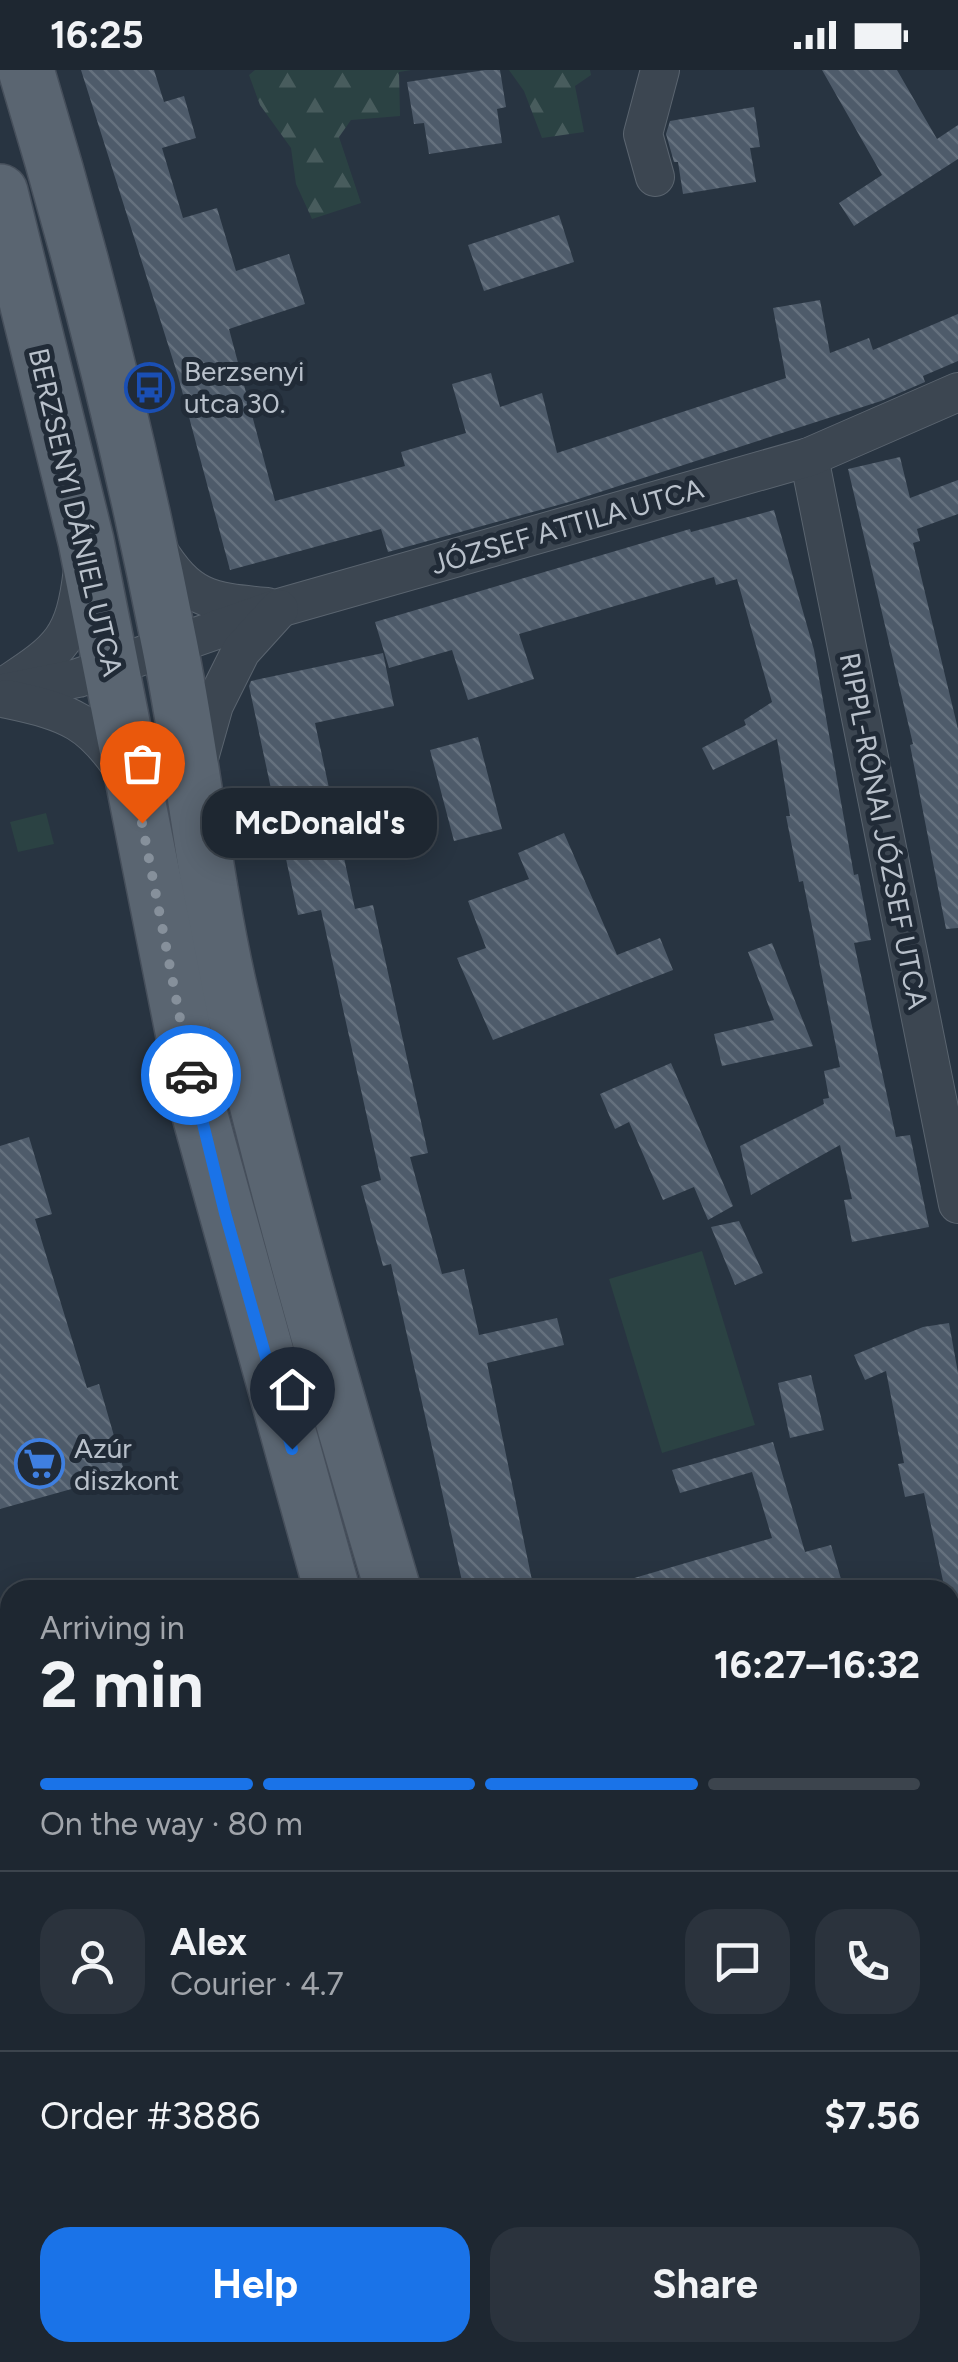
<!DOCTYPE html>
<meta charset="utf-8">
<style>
:root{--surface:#1e2731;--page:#2b333d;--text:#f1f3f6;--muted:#a1a5ab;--line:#3c444d;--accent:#1a73e8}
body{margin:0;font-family:Figtree,sans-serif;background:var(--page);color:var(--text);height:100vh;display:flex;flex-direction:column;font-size:38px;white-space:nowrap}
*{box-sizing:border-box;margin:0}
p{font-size:32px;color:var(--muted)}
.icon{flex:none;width:55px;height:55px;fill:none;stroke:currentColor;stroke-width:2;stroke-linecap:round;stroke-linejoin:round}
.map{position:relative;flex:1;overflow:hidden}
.side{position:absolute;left:0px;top:1510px;width:960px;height:782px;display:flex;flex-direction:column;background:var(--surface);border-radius:30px 30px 0 0;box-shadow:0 5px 25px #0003,0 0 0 2px var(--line)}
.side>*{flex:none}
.pin{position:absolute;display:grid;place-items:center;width:85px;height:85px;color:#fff;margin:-102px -42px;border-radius:50% 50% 50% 0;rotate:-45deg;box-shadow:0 0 10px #0007}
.pin .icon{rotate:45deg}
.courier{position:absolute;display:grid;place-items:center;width:100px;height:100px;margin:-50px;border:8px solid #1a73e8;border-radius:50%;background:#fff;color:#222;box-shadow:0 2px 12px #0007}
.bubble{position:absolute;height:70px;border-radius:30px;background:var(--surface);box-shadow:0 5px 25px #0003,0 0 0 2px var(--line);font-size:32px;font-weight:700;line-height:70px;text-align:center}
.overview em{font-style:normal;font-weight:700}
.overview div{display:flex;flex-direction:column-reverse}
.overview{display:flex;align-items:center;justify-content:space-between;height:170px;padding:0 40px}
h1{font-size:65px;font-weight:700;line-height:75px}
.bar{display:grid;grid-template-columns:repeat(4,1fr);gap:15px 10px;align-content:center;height:120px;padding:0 40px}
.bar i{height:12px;border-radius:8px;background:var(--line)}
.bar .current{background:var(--accent)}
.bar p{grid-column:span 4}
.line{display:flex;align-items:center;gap:25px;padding:0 40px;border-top:2px solid var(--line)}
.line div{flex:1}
.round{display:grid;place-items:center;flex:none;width:105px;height:105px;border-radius:30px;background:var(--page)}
.cta{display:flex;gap:20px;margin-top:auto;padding:20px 40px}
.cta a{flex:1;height:115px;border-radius:30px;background:var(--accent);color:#fff;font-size:40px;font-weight:700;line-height:115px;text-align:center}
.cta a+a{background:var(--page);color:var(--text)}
.status{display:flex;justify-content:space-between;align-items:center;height:70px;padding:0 50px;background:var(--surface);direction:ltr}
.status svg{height:28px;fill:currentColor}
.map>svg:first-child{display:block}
.forest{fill:url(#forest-firs)}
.park{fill:#2b4243}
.building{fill:url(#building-back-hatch)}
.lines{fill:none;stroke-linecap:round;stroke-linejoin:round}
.street-casing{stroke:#5a646f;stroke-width:40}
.primary-casing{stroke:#464f5b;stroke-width:58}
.street{stroke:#3c4651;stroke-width:38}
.primary{stroke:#5a6571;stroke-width:55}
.done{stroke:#86909b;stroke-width:10;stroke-dasharray:0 18}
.route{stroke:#1a73e8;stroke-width:12}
.labels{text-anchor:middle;stroke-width:10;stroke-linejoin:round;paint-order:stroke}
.poi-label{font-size:28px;fill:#b9c1cb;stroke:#212b37;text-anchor:start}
.street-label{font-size:28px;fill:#b9c1cb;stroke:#212b37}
</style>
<div class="status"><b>16:25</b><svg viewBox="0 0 49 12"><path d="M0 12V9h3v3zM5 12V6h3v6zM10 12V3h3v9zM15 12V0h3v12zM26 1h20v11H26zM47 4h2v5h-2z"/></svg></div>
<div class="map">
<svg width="958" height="2292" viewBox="0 0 958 2292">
<defs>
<pattern id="forest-firs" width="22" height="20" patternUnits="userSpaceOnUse" patternTransform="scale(2.5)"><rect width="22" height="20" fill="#2b4243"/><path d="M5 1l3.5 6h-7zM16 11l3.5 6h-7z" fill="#485c5d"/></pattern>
<pattern id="building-back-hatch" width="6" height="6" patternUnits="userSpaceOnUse" patternTransform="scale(2.5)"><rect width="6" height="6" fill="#4e5b6a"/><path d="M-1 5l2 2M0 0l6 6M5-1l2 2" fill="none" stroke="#65717e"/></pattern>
</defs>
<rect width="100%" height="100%" fill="#283441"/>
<!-- forest -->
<g class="forest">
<path d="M 255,0 L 411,0 L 399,2 L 400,46 L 351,50 L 339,67 L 361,133 L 312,149 L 296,114 L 291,78 L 260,35 L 249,5 Z"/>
<path d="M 509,0 L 590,0 L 591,5 L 575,16 L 584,62 L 542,68 L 524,21 Z"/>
</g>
<!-- park -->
<g class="park">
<path d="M 46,743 L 54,774 L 18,782 L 10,752 Z"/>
<path d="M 702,1181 L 755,1355 L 662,1383 L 609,1209 Z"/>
<path d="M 10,1883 L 10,2052 L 0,2055 L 0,1885 Z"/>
</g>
<!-- building -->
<g class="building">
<path d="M 81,0 L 154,0 L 164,32 L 184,26 L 196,68 L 162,78 L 183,148 L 217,138 L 236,201 L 289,184 L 305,234 L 229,259 L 275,431 L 405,396 L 401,382 L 466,363 L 452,314 L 491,303 L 500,337 L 542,323 L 557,383 L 786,308 L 773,238 L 820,230 L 830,283 L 869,268 L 873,280 L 958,244 L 958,291 L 923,306 L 925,312 L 881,331 L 569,432 L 388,482 L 381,459 L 230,500 L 178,306 Z"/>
<path d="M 485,0 L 500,0 L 506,37 L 497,39 L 502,73 L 429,84 L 424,53 L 414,54 L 407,12 Z"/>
<path d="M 822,0 L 897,0 L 937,69 L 958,55 L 958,89 L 854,156 L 839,133 L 882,105 Z"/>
<path d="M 754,37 L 760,77 L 750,78 L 756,112 L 683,124 L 678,92 L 674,92 L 666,64 L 670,51 Z"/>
<path d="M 559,145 L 574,192 L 484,221 L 468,175 Z"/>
<path d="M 900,387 L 910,428 L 958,410 L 958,444 L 917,459 L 920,471 L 913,473 L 958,659 L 958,858 L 946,859 L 910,675 L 913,674 L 848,399 Z"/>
<path d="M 774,440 L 814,580 L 854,805 L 858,804 L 871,870 L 854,873 L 896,1067 L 910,1065 L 929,1157 L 852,1172 L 844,1130 L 852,1129 L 840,1075 L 751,1125 L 740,1076 L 824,1034 L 823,1029 L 829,1028 L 824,1001 L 840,997 L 803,811 L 799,812 L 786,746 L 790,746 L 777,669 L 713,700 L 702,678 L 746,655 L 744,650 L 772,632 L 737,509 L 716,515 L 714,507 L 519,564 L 534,609 L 468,630 L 452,580 L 389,598 L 375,552 L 690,459 L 691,462 Z"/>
<path d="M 383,583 L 394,636 L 315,653 L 355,839 L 373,835 L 428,1083 L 410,1087 L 442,1204 L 464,1199 L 479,1265 L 557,1248 L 564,1275 L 487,1293 L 534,1520 L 464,1520 L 391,1194 L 383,1196 L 361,1116 L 381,1110 L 321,840 L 298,845 L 249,616 L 251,611 Z"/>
<path d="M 478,667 L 502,759 L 454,771 L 430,680 Z"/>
<path d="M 564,763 L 617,885 L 660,868 L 673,900 L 493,970 L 457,888 L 486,878 L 468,831 L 529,809 L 518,783 Z"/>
<path d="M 772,873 L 813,976 L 722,996 L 714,964 L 774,950 L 748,882 Z"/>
<path d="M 671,993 L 733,1136 L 708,1150 L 694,1117 L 663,1130 L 629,1052 L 615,1059 L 600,1024 Z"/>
<path d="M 29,1067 L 52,1144 L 35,1149 L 87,1318 L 99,1314 L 125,1404 L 0,1439 L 0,1076 Z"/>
<path d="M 739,1151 L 763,1203 L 735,1215 L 711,1157 Z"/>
<path d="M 949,1253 L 958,1303 L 958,1530 L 950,1531 L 950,1520 L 945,1520 L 924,1423 L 905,1427 L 898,1394 L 904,1393 L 886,1301 L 865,1310 L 854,1285 L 923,1257 Z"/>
<path d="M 811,1305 L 824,1360 L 790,1368 L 778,1313 Z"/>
<path d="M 773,1372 L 805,1482 L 831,1475 L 841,1509 L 802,1520 L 618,1520 L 617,1513 L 772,1468 L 752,1402 L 680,1423 L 672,1400 Z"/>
</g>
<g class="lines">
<defs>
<g id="street">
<path d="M 655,107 L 643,64 L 660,0"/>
<path d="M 809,387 L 958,1134"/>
<path d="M 156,477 C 188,529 208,532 267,537"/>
<path d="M 5,616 C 62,579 75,568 83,499"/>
<path d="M 0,624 L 78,608 L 279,538 L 809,387 L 958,322"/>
<path d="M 7,629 C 69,642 93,651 128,707"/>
<path d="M 197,695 L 214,635 L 241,581 L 279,539"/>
<path d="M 950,1664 L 958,1663"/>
<path d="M 0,1844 L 10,1842"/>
</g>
<g id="primary">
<path d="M 26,0 C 83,188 131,380 169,572 C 192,685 203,801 228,913 C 275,1118 333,1319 393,1520"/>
<path d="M 0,122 L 86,471 L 199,1042 L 332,1520"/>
<path d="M 593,2282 L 596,2292"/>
<path d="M 648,2282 L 651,2292"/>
</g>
</defs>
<!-- street casing -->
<use href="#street" class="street-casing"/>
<!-- primary casing -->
<use href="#primary" class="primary-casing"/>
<!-- street -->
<use href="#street" class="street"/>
<!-- primary -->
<use href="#primary" class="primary"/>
</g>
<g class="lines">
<!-- done -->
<path class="done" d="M 142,753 L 191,1005"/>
<!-- route -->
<path class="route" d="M 191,1005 L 225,1143 L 292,1379"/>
</g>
<!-- icons -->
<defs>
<symbol id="bus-ring" viewBox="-11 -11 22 22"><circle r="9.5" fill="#212b37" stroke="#1a4fb4" stroke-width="1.5"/><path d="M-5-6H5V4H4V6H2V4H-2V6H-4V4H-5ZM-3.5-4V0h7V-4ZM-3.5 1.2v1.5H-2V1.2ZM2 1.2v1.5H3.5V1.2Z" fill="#1a4fb4"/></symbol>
<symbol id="supermarket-ring" viewBox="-11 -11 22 22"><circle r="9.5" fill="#212b37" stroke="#3f7fe0" stroke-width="1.5"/><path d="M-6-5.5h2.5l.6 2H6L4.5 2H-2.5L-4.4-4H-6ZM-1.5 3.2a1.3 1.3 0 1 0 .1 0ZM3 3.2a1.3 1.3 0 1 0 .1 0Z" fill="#3f7fe0"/></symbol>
</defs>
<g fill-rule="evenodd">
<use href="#bus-ring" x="122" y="290" width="55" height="55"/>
<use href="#supermarket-ring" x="12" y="1366" width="55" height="55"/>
</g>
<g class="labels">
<!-- poi labels -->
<g class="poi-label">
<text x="184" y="311">Berzsenyi<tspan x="184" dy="32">utca 30.</tspan></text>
<text x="74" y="1388">Azúr<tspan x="74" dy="32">diszkont</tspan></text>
</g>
<!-- street labels -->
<g class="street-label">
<text transform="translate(76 442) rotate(77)" y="10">BERZSENYI DÁNIEL UTCA</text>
<text transform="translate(567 456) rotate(-16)" y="10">JÓZSEF ATTILA UTCA</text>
<text transform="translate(884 761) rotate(79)" y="10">RIPPL-RÓNAI JÓZSEF UTCA</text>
</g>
</g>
</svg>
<div class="pin" style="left:142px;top:753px;background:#ea580c"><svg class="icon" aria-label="bag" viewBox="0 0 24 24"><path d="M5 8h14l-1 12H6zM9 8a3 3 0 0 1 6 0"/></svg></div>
<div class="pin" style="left:292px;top:1379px;background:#1f2937"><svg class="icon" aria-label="home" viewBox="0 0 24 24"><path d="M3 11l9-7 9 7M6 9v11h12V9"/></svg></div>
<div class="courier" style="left:191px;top:1005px"><svg class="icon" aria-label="car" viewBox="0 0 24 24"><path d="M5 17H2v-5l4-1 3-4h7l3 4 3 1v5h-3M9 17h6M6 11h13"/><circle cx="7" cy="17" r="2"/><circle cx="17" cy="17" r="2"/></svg></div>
<div class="bubble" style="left:202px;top:718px;width:235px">McDonald's</div>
<section class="side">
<div class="overview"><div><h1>2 min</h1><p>Arriving in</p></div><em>16:27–16:32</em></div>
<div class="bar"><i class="current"></i><i class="current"></i><i class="current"></i><i></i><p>On the way · 80 m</p></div>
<div class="line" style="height:180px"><a class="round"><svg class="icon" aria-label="person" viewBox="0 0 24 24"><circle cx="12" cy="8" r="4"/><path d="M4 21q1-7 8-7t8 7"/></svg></a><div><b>Alex</b><p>Courier · 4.7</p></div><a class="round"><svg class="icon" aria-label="chat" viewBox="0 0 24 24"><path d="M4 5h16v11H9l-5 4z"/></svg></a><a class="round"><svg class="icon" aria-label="phone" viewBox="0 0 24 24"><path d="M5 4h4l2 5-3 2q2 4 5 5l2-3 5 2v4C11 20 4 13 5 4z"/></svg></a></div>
<div class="line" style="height:130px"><div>Order #3886</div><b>$7.56</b></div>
<div class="cta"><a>Help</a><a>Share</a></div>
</section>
</div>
